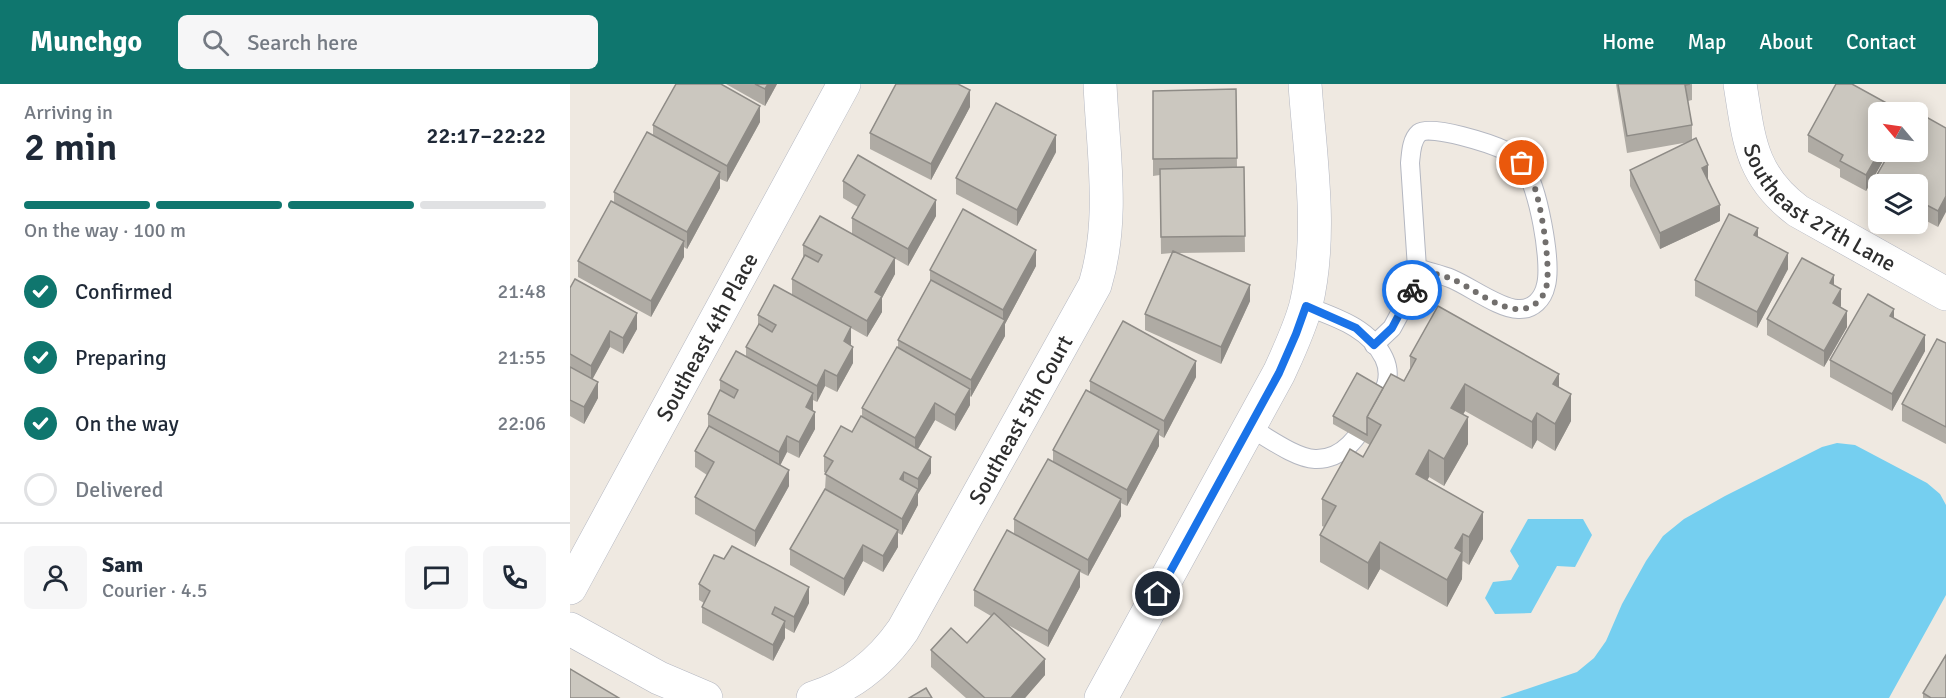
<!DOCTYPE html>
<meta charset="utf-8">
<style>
:root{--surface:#fff;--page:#f6f6f7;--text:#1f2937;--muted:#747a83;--line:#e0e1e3;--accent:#0f766e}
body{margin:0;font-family:Signika,sans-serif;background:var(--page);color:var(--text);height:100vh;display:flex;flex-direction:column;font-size:22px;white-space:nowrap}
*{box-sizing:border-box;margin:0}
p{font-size:20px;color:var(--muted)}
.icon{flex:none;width:33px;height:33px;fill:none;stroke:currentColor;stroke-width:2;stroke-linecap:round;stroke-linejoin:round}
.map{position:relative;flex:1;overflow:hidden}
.side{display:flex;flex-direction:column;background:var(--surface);width:570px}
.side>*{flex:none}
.needle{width:39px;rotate:299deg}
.buttons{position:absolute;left:1298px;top:18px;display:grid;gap:12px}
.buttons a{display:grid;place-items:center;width:60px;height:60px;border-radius:9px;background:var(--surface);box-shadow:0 3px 15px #0003;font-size:30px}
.pin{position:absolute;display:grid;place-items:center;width:51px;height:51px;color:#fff;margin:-26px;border:3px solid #fff;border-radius:50%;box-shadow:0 2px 6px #0007}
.courier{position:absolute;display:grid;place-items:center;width:60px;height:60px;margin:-30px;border:4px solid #1a73e8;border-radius:50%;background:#fff;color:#222;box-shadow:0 2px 8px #0007}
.headline em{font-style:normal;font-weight:600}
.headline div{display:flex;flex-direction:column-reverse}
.headline{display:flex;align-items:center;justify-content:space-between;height:102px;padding:0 24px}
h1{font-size:39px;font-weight:600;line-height:45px}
.bar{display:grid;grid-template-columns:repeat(4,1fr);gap:9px 6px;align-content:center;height:72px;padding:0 24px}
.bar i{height:8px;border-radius:4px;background:var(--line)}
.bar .on{background:var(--accent)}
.bar p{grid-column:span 4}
.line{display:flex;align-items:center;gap:15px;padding:0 24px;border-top:2px solid var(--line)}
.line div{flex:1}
.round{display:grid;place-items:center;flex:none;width:63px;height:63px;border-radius:9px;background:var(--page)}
ol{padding:0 24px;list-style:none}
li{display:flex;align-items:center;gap:18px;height:66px}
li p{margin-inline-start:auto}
li .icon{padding:6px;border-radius:50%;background:var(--accent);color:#fff;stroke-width:4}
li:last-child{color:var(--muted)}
li i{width:33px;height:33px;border:3px solid var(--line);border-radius:50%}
header{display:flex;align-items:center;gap:36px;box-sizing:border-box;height:84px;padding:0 30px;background:var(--accent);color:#fff}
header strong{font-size:28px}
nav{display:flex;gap:33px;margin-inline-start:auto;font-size:21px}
.search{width:420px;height:54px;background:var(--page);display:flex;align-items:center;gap:15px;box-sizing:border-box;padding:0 21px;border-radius:9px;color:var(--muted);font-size:22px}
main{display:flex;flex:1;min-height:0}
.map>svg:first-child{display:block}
.water{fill:#75cff0}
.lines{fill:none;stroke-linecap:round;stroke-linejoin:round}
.service-casing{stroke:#b4b7c1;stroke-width:20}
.minor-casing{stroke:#b4b7c1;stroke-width:34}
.service{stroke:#fff;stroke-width:18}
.minor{stroke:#fff;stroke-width:33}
.wall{fill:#afaba4}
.shaded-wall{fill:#8e8b86}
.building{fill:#cbc7bf;stroke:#8e8b86;stroke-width:1.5}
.done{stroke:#726f6d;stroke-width:6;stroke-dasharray:0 10.8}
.route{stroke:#1a73e8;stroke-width:8}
.labels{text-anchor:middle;stroke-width:5;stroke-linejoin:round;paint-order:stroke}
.street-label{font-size:22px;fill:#2e2e2e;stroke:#fff}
</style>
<header>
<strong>Munchgo</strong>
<div class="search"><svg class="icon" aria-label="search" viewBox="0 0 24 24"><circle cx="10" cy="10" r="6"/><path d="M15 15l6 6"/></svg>Search here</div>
<nav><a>Home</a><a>Map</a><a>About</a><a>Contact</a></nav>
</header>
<main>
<section class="side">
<div class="headline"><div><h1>2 min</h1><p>Arriving in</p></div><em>22:17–22:22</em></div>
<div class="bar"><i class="on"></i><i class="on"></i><i class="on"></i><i></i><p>On the way · 100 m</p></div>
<ol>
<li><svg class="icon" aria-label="check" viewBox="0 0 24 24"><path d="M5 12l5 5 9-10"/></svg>Confirmed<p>21:48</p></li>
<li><svg class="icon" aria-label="check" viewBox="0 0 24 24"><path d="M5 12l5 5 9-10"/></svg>Preparing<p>21:55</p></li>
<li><svg class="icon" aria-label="check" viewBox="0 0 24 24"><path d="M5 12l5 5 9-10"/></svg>On the way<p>22:06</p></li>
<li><i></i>Delivered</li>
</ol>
<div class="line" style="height:108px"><a class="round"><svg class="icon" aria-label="person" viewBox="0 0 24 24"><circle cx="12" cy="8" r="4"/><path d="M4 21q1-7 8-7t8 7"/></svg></a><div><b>Sam</b><p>Courier · 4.5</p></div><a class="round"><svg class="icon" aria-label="chat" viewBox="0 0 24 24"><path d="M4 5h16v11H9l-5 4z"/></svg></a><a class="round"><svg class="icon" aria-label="phone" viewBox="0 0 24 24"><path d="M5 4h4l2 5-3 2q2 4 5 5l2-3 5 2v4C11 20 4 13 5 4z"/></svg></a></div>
</section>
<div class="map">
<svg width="1376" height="614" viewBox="0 0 1376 614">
<rect width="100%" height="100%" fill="#efe9e1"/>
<!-- water -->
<g class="water">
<path d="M 1267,359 L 1285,361 L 1357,399 L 1370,410 L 1376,421 L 1376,511 L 1319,614 L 930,614 L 1007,588 L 1024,574 L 1036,557 L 1052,520 L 1076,477 L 1093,452 L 1114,435 L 1155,412 L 1252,363 Z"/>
<path d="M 958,435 L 1013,435 L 1022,451 L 1005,483 L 987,482 L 961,529 L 925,530 L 915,514 L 923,498 L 941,496 L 949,482 L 940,467 Z"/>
</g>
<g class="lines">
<defs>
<g id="service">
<path d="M 804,261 L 822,244 L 841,209 L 847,184 L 840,79 C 841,70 841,56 849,49 C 861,40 922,60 936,67 C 943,71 949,76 953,82 C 968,101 982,178 976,201 C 973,215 963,226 948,225 C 930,225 899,202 882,195 C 870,190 858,188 847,184"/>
<path d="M 679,343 C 697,353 725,374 745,375 C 774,376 789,351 802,329 C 812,311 824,295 814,274 C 799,243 764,233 736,222"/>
</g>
<g id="minor">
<path id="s1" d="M 1170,0 C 1179,55 1180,91 1228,127 L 1376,210"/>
<path id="s2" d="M 0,504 L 274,0"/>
<path d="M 0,545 L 89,594 L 136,614"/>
<path id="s3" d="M 243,614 C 282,602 310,579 333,546 L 525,201 C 545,135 533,68 530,0"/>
<path d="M 531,614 L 709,289 C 719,267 730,244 736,221 C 753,149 740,73 735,0"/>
</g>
</defs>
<!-- service casing -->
<use href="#service" class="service-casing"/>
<!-- minor casing -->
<use href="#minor" class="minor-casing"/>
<!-- service -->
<use href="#service" class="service"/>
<!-- minor -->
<use href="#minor" class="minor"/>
</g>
<!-- wall -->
<g class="wall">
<path d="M 156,0 L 207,0 L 195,22 Z"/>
<path d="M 1046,0 L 1122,0 L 1122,16 L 1118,17 L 1122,41 L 1122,56 L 1138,97 L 1150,137 L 1090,165 L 1060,102 L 1060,86 L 1119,58 L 1057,69 Z"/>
<path d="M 666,5 L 667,83 L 674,83 L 675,168 L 609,169 L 680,217 L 651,280 L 575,246 L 575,230 L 602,169 L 591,170 L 590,91 L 583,92 L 583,7 Z"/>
<path d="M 400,23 L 361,96 L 300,65 L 300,49 Z"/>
<path d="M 1331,28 L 1308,68 L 1318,68 L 1296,107 L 1270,93 L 1270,85 L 1238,68 L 1238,51 Z"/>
<path d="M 190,38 L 157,98 L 150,95 L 150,104 L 117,165 L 114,163 L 114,173 L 81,233 L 8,193 L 8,177 L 44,118 L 44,108 L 83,51 L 83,41 Z"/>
<path d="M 1376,44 L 1368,143 L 1347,132 L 1347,100 L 1308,100 L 1308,115 L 1304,113 L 1304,96 Z"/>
<path d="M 486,68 L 447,142 L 386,110 L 386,94 Z"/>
<path d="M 273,97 L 366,132 L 338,182 L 282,150 L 282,134 L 288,123 L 273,114 Z"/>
<path d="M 1188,153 L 1218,185 L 1187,244 L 1125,212 L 1125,196 Z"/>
<path d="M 233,161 L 325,190 L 312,214 L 312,228 L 297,253 L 281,244 L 281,261 L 283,279 L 267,308 L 255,302 L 247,318 L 243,316 L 242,327 L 245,345 L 229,374 L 217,368 L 210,381 L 219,402 L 185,463 L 125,430 L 125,413 L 137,391 L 125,383 L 125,367 L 138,343 L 138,330 L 150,308 L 150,296 L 176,273 L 176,263 L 188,242 L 188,231 L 222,211 L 222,195 L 233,173 Z"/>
<path d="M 466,182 L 435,240 L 435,252 L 401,313 L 400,312 L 400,321 L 385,347 L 365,336 L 348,365 L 361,389 L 348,410 L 348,421 L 332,451 L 328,449 L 328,463 L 313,488 L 293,477 L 274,512 L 220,481 L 220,465 L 255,405 L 256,389 L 254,388 L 254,372 L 282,348 L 292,333 L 292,324 L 328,264 L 328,256 L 360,198 L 360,186 Z"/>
<path d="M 1264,202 L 1277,243 L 1254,283 L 1197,251 L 1197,235 Z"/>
<path d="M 0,204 L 67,245 L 53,270 L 40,263 L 22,295 L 28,314 L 14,340 L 0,332 L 0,333 Z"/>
<path d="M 1324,234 L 1355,267 L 1322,327 L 1260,293 L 1260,276 Z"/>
<path d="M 1376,259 L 1376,360 L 1332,337 L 1332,320 Z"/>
<path d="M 840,272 L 989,303 L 1001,337 L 985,367 L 967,356 L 962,365 L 895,327 L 893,331 L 898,360 L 874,402 L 859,393 L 857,397 L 913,455 L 899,481 L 893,477 L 892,478 L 892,495 L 877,523 L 810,485 L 798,506 L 750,478 L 750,451 L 754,443 L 752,442 L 752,415 L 793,373 L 800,361 L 763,340 L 763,332 L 813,304 L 834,297 L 840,285 Z"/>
<path d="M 626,293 L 594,354 L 589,351 L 589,362 L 557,422 L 551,419 L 551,432 L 518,492 L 510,488 L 510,503 L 478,563 L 436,540 L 475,591 L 455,614 L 396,614 L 361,583 L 361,566 L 397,559 L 421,532 L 404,522 L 404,506 L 444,450 L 444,435 L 483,378 L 483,366 L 520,308 L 520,297 Z"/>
<path d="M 129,500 L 239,519 L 224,549 L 215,544 L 215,554 L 203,577 L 132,539 L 132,523 L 134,519 L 129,516 Z"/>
<path d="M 1353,609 L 1376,614 L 1353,614 Z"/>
</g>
<!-- shaded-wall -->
<g class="shaded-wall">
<path d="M 198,0 L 207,0 L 195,22 L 195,5 Z"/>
<path d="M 400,6 L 400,23 L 361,96 L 361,80 Z"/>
<path d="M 190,22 L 190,38 L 157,98 L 157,82 Z"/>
<path d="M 486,51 L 486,68 L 447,142 L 447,126 Z"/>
<path d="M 1309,68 L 1318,68 L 1296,107 L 1296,91 Z"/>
<path d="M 1138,81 L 1138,97 L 1132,84 Z"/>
<path d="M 150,88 L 150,104 L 117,165 L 117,148 Z"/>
<path d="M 1376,112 L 1376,128 L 1368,143 L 1368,127 Z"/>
<path d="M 366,116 L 366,132 L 338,182 L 338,165 Z"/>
<path d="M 1150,121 L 1150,137 L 1090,165 L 1090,149 Z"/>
<path d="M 1188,144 L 1188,161 L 1184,151 Z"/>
<path d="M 114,157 L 114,173 L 81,233 L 81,217 Z"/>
<path d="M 466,166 L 466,182 L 435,240 L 435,252 L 401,313 L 401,296 L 433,238 L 433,226 Z"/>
<path d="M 1218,169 L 1218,185 L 1187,244 L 1187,228 Z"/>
<path d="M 325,174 L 325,190 L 312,214 L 312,228 L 297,253 L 297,237 L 305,208 Z"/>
<path d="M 1264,191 L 1264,207 L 1260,199 Z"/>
<path d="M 680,201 L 680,217 L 651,280 L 651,263 Z"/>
<path d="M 1271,205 L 1271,222 L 1263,235 L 1263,219 Z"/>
<path d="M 1324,225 L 1324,241 L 1320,232 Z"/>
<path d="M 1277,227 L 1277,243 L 1254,283 L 1254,267 Z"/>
<path d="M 67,229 L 67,245 L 53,270 L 53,254 Z"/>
<path d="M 281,243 L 281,260 L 274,273 L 274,257 Z"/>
<path d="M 40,247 L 40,263 L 21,298 L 21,282 Z"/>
<path d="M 1355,251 L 1355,267 L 1322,327 L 1322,310 Z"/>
<path d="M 283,263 L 283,279 L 267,308 L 267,292 Z"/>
<path d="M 626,277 L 626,293 L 594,354 L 594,337 Z"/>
<path d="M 255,286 L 255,302 L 247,318 L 247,302 Z"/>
<path d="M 989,290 L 989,317 L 983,300 Z"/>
<path d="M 28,298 L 28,314 L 14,340 L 14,323 Z"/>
<path d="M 895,300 L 895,327 L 881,351 L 881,324 Z"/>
<path d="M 400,305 L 400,321 L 385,347 L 385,331 Z"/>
<path d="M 243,309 L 243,326 L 236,340 L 236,323 Z"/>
<path d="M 1001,310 L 1001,337 L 985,367 L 985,340 Z"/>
<path d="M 365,319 L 365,336 L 345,370 L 345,354 Z"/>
<path d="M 245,328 L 245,345 L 229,374 L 229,358 Z"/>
<path d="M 967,329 L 967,356 L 962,365 L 962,338 Z"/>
<path d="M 898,333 L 898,360 L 874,402 L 874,375 Z"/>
<path d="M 589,346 L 589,362 L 557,422 L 557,406 Z"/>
<path d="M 217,352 L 217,368 L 209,384 L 209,368 Z"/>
<path d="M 859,366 L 859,393 L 846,417 L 846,390 Z"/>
<path d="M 361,373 L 361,389 L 348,410 L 348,421 L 332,451 L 332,435 L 348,407 L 348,395 Z"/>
<path d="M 219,386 L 219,402 L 185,463 L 185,447 Z"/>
<path d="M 334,388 L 334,404 L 330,395 Z"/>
<path d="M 551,415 L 551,432 L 518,492 L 518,476 Z"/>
<path d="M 913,428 L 913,455 L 899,481 L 899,453 Z"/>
<path d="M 328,446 L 328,463 L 313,488 L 313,472 Z"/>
<path d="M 893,450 L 892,495 L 877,523 L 877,496 L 885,464 Z"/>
<path d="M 810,458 L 810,485 L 798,506 L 798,479 Z"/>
<path d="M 293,461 L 293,477 L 274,512 L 274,495 Z"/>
<path d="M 510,486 L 510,503 L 478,563 L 478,547 Z"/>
<path d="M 239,503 L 239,519 L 224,549 L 224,533 Z"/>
<path d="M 215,537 L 215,554 L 203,577 L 203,561 Z"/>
<path d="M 475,575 L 475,591 L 455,614 L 441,614 Z"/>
</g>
<!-- building -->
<g class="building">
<path d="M 106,0 L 151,0 L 190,22 L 157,82 L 83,41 Z"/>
<path d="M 185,0 L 198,0 L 195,5 Z"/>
<path d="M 326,0 L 388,0 L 400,6 L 361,80 L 300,49 Z"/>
<path d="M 1048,0 L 1120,0 L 1115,1 L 1122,41 L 1057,52 Z"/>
<path d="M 1266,0 L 1282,0 L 1331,27 L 1330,28 L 1308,28 L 1309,68 L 1296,91 L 1270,77 L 1273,71 L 1238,51 Z"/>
<path d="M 666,5 L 667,74 L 583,75 L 583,7 Z"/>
<path d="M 426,19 L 486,51 L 447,126 L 386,94 Z"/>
<path d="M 1342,25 L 1376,44 L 1376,112 L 1368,127 L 1347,116 L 1347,105 L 1349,101 L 1342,97 L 1340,100 L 1312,100 L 1304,96 L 1320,68 L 1347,68 L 1347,28 L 1340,28 Z"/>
<path d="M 77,48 L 150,88 L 117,148 L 44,108 Z"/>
<path d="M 1126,54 L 1138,81 L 1132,84 L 1150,121 L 1090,149 L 1060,86 Z"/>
<path d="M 288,71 L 366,116 L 338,165 L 282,134 L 295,111 L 273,97 Z"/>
<path d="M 674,83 L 675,152 L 591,153 L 590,85 Z"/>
<path d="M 41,117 L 114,157 L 81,217 L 8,177 Z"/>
<path d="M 393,125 L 466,166 L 433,226 L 360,186 Z"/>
<path d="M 1159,130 L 1188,144 L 1184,151 L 1218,169 L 1187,228 L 1125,196 Z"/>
<path d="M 250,132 L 325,174 L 305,208 L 312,212 L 297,237 L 222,195 L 235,171 L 248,178 L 252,171 L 233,161 Z"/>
<path d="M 603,167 L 680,201 L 651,263 L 575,230 Z"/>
<path d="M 1232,174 L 1264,191 L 1260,199 L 1271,205 L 1263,219 L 1277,227 L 1254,267 L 1197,235 Z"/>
<path d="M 5,195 L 67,229 L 53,254 L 40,247 L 21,282 L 0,270 L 0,204 Z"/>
<path d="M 361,196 L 435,236 L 401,296 L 328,256 Z"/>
<path d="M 204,201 L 281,243 L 274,257 L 283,263 L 267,292 L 255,286 L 247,302 L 176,263 L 189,240 L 202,248 L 206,241 L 188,231 Z"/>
<path d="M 1298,210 L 1324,225 L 1320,232 L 1355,251 L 1322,310 L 1260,276 Z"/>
<path d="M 868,222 L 989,290 L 983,300 L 1001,310 L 985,340 L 967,329 L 962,338 L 895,300 L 881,324 L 898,333 L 874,375 L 859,366 L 846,390 L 913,428 L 899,453 L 893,450 L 885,464 L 892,468 L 877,496 L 810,458 L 798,479 L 750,451 L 766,422 L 752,415 L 780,365 L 793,373 L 811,341 L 797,333 L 821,290 L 834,297 L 846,275 L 840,272 Z"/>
<path d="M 553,237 L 626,277 L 594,337 L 520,297 Z"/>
<path d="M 1367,255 L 1376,259 L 1376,343 L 1332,320 Z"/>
<path d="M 327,263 L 400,305 L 385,331 L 365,319 L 345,354 L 292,324 Z"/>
<path d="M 166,267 L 243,309 L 236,323 L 245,328 L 229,358 L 217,352 L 209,368 L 138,330 L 150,306 L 164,314 L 168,306 L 150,296 Z"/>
<path d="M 0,283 L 28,298 L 14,323 L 0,316 L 0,317 Z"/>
<path d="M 787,289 L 813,304 L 797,333 L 797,351 L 763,332 Z"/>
<path d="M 516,306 L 589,346 L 557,406 L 483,366 Z"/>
<path d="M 291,332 L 361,373 L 348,395 L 334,388 L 330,395 L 348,405 L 332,435 L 255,390 L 263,377 L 254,372 L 271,342 L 282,348 Z"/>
<path d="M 139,342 L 219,386 L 185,447 L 125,413 L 144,378 L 125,367 Z"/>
<path d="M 478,375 L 551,415 L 518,476 L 444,435 Z"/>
<path d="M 255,405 L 328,446 L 313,472 L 293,461 L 274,495 L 220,465 Z"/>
<path d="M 437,446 L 510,486 L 478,547 L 404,506 Z"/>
<path d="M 162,462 L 239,503 L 224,533 L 205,523 L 202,530 L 215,537 L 203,561 L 132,523 L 140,507 L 129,500 L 144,471 L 154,475 Z"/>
<path d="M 424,529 L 475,575 L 441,614 L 415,614 L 361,566 L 381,544 L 397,559 Z"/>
<path d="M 1376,571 L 1376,614 L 1361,614 L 1353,609 Z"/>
<path d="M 0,585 L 49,614 L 0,614 Z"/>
<path d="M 356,604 L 362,614 L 339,614 Z"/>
</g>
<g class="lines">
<!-- done -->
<path class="done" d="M 842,206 L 847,184 C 858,188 871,191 882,195 C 901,203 929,226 949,225 C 962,225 972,217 976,204 C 982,184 970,110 960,91 C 958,87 954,83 952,79"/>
<!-- route -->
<path class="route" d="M 588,510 L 709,289 L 726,250 L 736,222 L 786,244 L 804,261 L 822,244 L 842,206"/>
</g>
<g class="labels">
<!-- street labels -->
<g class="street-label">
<text dy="8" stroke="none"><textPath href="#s1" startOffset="158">Southeast 27th Lane</textPath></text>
<text dy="8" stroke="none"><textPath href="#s2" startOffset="286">Southeast 4th Place</textPath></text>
<text dy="8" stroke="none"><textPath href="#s3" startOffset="356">Southeast 5th Court</textPath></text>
</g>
</g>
</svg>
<div class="buttons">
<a><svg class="needle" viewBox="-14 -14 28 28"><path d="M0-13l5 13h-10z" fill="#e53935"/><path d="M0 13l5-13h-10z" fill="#747a83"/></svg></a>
<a><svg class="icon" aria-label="layers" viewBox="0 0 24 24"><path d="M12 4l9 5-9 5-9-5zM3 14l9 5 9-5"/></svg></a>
</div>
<div class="pin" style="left:952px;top:79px;background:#ea580c"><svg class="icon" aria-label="bag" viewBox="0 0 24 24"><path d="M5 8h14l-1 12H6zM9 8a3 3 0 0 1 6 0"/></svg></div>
<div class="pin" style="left:588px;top:510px;background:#1f2937"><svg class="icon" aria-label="home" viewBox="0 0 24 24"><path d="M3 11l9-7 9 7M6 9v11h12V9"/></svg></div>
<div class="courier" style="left:842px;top:206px"><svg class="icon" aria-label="bike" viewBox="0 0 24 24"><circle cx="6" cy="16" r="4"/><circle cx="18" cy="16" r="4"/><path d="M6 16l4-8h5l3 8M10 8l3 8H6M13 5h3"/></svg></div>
</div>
</main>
